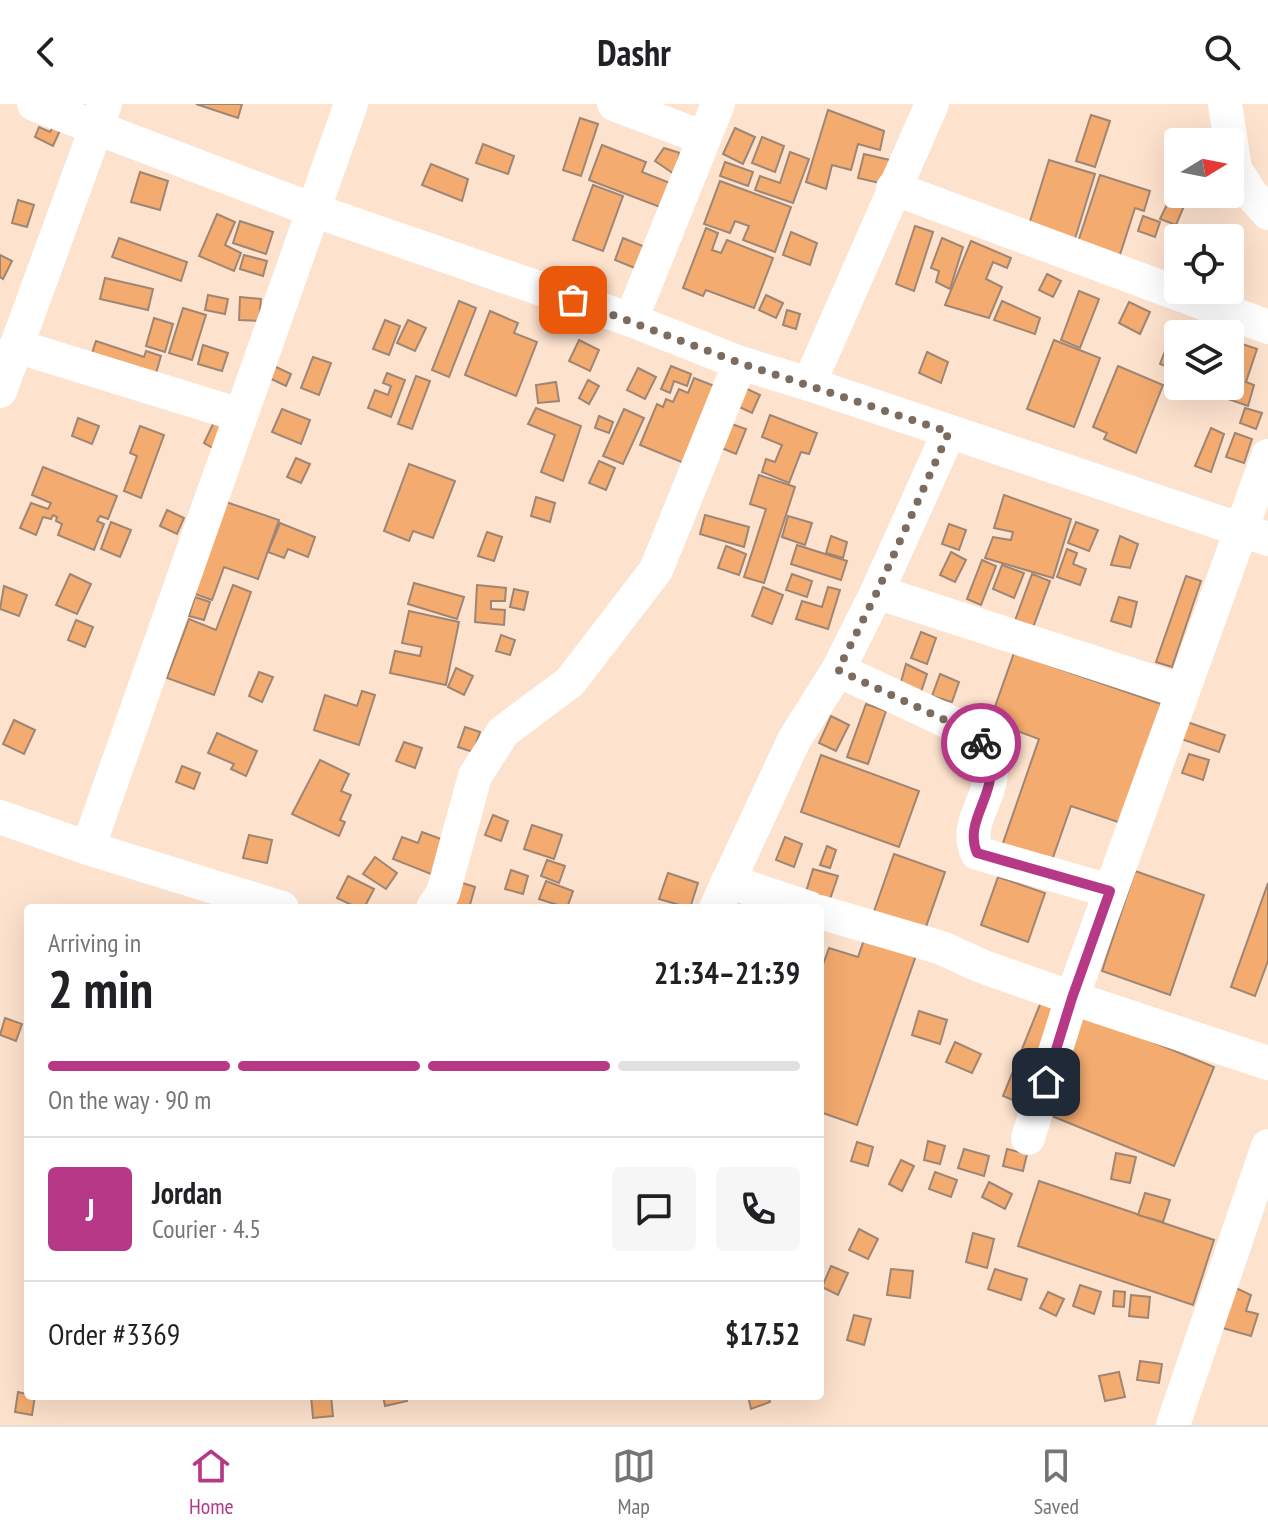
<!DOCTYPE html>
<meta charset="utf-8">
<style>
:root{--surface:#fff;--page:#f6f6f6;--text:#202124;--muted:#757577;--line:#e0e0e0;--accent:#b63887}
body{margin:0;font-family:"PT Sans Narrow",sans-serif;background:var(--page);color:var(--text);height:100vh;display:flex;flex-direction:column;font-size:30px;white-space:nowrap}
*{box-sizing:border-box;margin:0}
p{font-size:26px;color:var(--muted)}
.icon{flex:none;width:44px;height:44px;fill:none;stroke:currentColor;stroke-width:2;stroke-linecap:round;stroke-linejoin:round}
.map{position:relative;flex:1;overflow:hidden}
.drawer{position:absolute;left:24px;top:800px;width:800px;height:496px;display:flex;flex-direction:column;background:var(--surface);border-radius:8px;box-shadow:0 8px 32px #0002}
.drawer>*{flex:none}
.needle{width:52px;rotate:80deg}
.controls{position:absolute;left:1164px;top:24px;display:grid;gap:16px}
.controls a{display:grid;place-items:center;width:80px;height:80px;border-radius:8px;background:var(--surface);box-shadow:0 8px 32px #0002;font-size:40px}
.pin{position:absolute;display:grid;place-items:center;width:68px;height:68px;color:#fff;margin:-34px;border-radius:16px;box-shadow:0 4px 12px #0006}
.courier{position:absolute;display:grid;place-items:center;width:80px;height:80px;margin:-40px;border:6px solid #b63887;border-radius:50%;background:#fff;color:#222;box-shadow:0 2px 10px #0007}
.headline em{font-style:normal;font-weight:600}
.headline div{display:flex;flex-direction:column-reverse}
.headline{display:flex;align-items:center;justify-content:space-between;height:136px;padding:0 24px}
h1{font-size:52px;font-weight:600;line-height:60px}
.bar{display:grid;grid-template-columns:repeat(4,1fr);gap:12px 8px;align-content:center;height:96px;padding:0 24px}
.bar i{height:10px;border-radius:6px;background:var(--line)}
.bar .on{background:var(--accent)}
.bar p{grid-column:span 4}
.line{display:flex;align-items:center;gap:20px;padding:0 24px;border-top:2px solid var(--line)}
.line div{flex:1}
.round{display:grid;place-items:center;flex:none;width:84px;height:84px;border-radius:8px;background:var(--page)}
header{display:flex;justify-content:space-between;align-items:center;height:104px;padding:0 24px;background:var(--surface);font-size:36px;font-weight:600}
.tab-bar{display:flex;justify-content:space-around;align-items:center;height:112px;border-top:2px solid var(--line);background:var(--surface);font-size:22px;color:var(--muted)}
.tab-bar a{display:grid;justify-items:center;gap:4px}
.tab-bar .on{color:var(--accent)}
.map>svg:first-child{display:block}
.building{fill:#f4ab6f;stroke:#9f8674;stroke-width:2}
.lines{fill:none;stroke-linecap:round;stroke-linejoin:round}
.minor{stroke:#fff;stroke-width:34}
.done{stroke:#7c6c5f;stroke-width:8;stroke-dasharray:0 14.4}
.route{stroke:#b63887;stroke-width:10}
</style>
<header><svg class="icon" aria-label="back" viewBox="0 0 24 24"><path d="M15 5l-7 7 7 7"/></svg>Dashr<svg class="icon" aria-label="search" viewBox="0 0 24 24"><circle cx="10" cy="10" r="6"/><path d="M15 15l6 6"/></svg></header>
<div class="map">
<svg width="1268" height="1321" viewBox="0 0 1268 1321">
<rect width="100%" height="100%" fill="#fde2cd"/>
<!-- building -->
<g class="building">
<path d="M 196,0 L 242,0 L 238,14 Z"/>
<path d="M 828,6 L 884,27 L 880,46 L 858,40 L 851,66 L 832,61 L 826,85 L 806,78 Z"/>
<path d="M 1091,11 L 1110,17 L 1095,63 L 1076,57 Z"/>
<path d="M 580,14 L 598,20 L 581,72 L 563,66 Z"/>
<path d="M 55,19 L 62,22 L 53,42 L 35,33 L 39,23 L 50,28 Z"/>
<path d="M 735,24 L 755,33 L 743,60 L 723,50 Z"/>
<path d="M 762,33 L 784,42 L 775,68 L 752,59 Z"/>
<path d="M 483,40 L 514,52 L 508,70 L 476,59 Z"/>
<path d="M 602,41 L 646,58 L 642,68 L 670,79 L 660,103 L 589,76 Z"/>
<path d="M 664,44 L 680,49 L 674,70 L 655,57 Z"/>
<path d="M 790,48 L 809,55 L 793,99 L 755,86 L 760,72 L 780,79 Z"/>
<path d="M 864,50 L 890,56 L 884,80 L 858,74 Z"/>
<path d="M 1049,56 L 1095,70 L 1073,141 L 1027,127 Z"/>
<path d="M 725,58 L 753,68 L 748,82 L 720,72 Z"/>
<path d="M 431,60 L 468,75 L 462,97 L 422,81 Z"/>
<path d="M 140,68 L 168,77 L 160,106 L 131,98 Z"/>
<path d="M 1100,71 L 1150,87 L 1144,107 L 1135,104 L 1117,160 L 1075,147 Z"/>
<path d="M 720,77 L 791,103 L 775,148 L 743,136 L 749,122 L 735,117 L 730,129 L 704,120 Z"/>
<path d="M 593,81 L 623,92 L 603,147 L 573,136 Z"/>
<path d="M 18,96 L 34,101 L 27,123 L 12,119 Z"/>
<path d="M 1169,96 L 1184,102 L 1176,121 L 1160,115 Z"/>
<path d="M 217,110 L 235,118 L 225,141 L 241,149 L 234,167 L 199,152 Z"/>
<path d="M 1143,112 L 1160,118 L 1155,133 L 1138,127 Z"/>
<path d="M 240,117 L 273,128 L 266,150 L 233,139 Z"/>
<path d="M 915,122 L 933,128 L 914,187 L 896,180 Z"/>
<path d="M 706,124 L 718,129 L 712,146 L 721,149 L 727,136 L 773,154 L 754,204 L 706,186 L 703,192 L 683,184 Z"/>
<path d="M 791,128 L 817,139 L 810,161 L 783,151 Z"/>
<path d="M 119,134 L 187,158 L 181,177 L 112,153 Z"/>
<path d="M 623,134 L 650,145 L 642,167 L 615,156 Z"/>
<path d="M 942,134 L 963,143 L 950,185 L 936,178 L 939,167 L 931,164 Z"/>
<path d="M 971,137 L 1011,154 L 1007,164 L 993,158 L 986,175 L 1002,183 L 989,214 L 945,201 Z"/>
<path d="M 0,151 L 12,157 L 3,175 L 0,173 Z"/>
<path d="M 244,151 L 267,157 L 263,172 L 240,165 Z"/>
<path d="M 1047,170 L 1061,177 L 1053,193 L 1039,186 Z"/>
<path d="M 105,174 L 153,185 L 148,206 L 100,195 Z"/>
<path d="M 1079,187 L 1099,195 L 1080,244 L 1061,236 Z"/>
<path d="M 208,191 L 228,195 L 225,210 L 205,206 Z"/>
<path d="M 766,191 L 783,199 L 776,214 L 759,206 Z"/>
<path d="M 240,193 L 261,195 L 259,217 L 239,216 Z"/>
<path d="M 459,197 L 476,204 L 449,273 L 432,266 Z"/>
<path d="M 1002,197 L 1040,214 L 1035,230 L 994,216 Z"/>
<path d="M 1129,198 L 1150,208 L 1140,230 L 1119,219 Z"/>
<path d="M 183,204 L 206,211 L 192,256 L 169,249 Z"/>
<path d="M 787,206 L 800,210 L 796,225 L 783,221 Z"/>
<path d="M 490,207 L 518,219 L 514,229 L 537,238 L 516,292 L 465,271 Z"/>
<path d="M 154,214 L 173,220 L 165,248 L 146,242 Z"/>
<path d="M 385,216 L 400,222 L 389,251 L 373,245 Z"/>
<path d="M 408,216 L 426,224 L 415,247 L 397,239 Z"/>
<path d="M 1177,217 L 1193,224 L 1191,230 L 1178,230 L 1176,266 L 1160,260 Z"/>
<path d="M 579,236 L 599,246 L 590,267 L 569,257 Z"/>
<path d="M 1054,236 L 1100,254 L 1074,323 L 1027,305 Z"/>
<path d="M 1230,236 L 1257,245 L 1246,278 L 1254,281 L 1248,302 L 1222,293 L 1226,282 L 1230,282 L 1233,259 L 1230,258 Z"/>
<path d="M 96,237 L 144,253 L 146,247 L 161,252 L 154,276 L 90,255 Z"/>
<path d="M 203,241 L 228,249 L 222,267 L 198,260 Z"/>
<path d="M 927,248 L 948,258 L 941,279 L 919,269 Z"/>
<path d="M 313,253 L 331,259 L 319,291 L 301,284 Z"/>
<path d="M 274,262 L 291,270 L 286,282 L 269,274 Z"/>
<path d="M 671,262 L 691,270 L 687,282 L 674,277 L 670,289 L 661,285 Z"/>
<path d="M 1118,262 L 1163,281 L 1136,349 L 1104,335 L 1107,329 L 1093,323 Z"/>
<path d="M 638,264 L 656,273 L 645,295 L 627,286 Z"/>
<path d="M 387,269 L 405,276 L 391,313 L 368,304 L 375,286 L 388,291 L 391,282 L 383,279 Z"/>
<path d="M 416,272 L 430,277 L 412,325 L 398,320 Z"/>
<path d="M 694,274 L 722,285 L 691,362 L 640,341 L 657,300 L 663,303 L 666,295 L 673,298 L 679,285 L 688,289 Z"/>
<path d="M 588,276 L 599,282 L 589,300 L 579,294 Z"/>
<path d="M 556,278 L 559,297 L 538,299 L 536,281 Z"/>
<path d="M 743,283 L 760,291 L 752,309 L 735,301 Z"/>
<path d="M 536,304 L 581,322 L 563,377 L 541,368 L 555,331 L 528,320 Z"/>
<path d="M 1245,304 L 1262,309 L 1256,325 L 1240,319 Z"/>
<path d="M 282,305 L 310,316 L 301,340 L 272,328 Z"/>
<path d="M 624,305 L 644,314 L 623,360 L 603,352 Z"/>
<path d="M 770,311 L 817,329 L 809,350 L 801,348 L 789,379 L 762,368 L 766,355 L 775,358 L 782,341 L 762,333 Z"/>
<path d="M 599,312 L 613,318 L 609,329 L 595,324 Z"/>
<path d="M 78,314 L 99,322 L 92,340 L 72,332 Z"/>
<path d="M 214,318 L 223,323 L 213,344 L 204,339 Z"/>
<path d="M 729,319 L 746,325 L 736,350 L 719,343 Z"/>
<path d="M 140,322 L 164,331 L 141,394 L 124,387 L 137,352 L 130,349 Z"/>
<path d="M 1211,324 L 1224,330 L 1211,368 L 1195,362 Z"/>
<path d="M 1235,329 L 1252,335 L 1244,359 L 1226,353 Z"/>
<path d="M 296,354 L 310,360 L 301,379 L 287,373 Z"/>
<path d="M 599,357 L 615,364 L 606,386 L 589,379 Z"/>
<path d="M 409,360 L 455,377 L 433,434 L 413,427 L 409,437 L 384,427 Z"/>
<path d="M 43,363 L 117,392 L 108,415 L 100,412 L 97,417 L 104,420 L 94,446 L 58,431 L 62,420 L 56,417 L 57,413 L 53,411 L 51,415 L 43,413 L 36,431 L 20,424 L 31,399 L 48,405 L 51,399 L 32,391 Z"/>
<path d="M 759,371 L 795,383 L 764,479 L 744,473 L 766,405 L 750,400 Z"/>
<path d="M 1004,391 L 1071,415 L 1053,474 L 985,454 L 993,433 L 1011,436 L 1013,428 L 994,424 Z"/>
<path d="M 536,393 L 555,399 L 550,418 L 531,412 Z"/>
<path d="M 223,397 L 279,416 L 258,475 L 224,463 L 212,496 L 192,489 Z"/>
<path d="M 167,406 L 184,414 L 177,430 L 160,422 Z"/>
<path d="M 705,411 L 749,423 L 744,443 L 700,430 Z"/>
<path d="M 788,412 L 812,419 L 805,441 L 782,433 Z"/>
<path d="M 111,418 L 131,426 L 120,453 L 101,445 Z"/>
<path d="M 1076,418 L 1098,426 L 1089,447 L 1068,439 Z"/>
<path d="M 280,419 L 315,433 L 308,453 L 288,445 L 284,454 L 268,448 Z"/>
<path d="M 949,420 L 966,426 L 959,446 L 942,440 Z"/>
<path d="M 487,428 L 502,433 L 494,457 L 478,452 Z"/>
<path d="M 831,432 L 847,438 L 843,454 L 826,449 Z"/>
<path d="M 1120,432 L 1138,440 L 1130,464 L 1111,461 Z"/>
<path d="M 797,441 L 847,457 L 841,476 L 791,460 Z"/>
<path d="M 726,442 L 746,450 L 739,471 L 718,464 Z"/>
<path d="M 1067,445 L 1077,449 L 1073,460 L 1086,465 L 1080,481 L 1057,473 Z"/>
<path d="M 951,448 L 966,456 L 955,478 L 940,471 Z"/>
<path d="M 982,456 L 996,462 L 981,501 L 967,495 Z"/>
<path d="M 1002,461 L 1024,469 L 1014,494 L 993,485 Z"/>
<path d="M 70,470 L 91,480 L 77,510 L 56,501 Z"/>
<path d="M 792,470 L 812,477 L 807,493 L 786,486 Z"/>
<path d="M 1032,470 L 1050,477 L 1031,529 L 1013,522 Z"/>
<path d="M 1186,472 L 1201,477 L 1172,563 L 1156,558 Z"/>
<path d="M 414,479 L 464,493 L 457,515 L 408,500 Z"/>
<path d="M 233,481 L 251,488 L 214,591 L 167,574 L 189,515 L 216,526 Z"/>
<path d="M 477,481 L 506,484 L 505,497 L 491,497 L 491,505 L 505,506 L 504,521 L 475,518 Z"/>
<path d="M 4,482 L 27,491 L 19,512 L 0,505 Z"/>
<path d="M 763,483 L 783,491 L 772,520 L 752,512 Z"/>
<path d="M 828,483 L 840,486 L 828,525 L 796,515 L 802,497 L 822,503 Z"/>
<path d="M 514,485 L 528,488 L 524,506 L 510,503 Z"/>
<path d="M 195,493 L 210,498 L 204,516 L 189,512 Z"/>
<path d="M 1119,493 L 1137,498 L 1131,523 L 1111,517 Z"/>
<path d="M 409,507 L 459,518 L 446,581 L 390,569 L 395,547 L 420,552 L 422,543 L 402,539 Z"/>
<path d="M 76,516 L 93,523 L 85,543 L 68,536 Z"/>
<path d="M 921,528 L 936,534 L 927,560 L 911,554 Z"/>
<path d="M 501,531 L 515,536 L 510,551 L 496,547 Z"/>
<path d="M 1014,549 L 1161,600 L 1121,719 L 1071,702 L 1051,759 L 1002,742 L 1039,635 L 990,617 Z"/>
<path d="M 906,560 L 927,570 L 920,591 L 899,585 Z"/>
<path d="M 456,564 L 473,572 L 464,591 L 448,583 Z"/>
<path d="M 259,568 L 273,573 L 262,598 L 249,592 Z"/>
<path d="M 940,570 L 959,578 L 952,598 L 932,592 Z"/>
<path d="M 362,587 L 375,591 L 359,641 L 314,626 L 325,591 L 357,602 Z"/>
<path d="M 866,600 L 886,607 L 868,660 L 847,653 Z"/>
<path d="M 831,612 L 849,621 L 836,647 L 819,639 Z"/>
<path d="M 14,616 L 35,626 L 24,650 L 3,640 Z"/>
<path d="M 1187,618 L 1225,631 L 1219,648 L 1181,635 Z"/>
<path d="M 465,623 L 480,628 L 473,648 L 458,643 Z"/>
<path d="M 217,629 L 257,647 L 246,672 L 231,665 L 234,660 L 208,649 Z"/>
<path d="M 404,638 L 422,644 L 415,664 L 396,657 Z"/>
<path d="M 1189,650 L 1209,656 L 1203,676 L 1182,669 Z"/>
<path d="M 821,651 L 919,687 L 899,743 L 801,708 Z"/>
<path d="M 320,656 L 349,670 L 341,687 L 351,691 L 340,716 L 345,718 L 339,732 L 292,710 Z"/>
<path d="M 182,662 L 200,669 L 194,685 L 176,678 Z"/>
<path d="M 493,711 L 508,717 L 501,737 L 485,731 Z"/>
<path d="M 532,721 L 562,731 L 554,755 L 524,745 Z"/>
<path d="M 422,728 L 444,736 L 431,770 L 393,755 L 402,733 L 418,739 Z"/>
<path d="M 249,731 L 272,736 L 267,759 L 243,754 Z"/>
<path d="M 785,733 L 802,740 L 794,763 L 776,756 Z"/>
<path d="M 827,742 L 836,746 L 830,764 L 820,761 Z"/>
<path d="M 894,750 L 945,768 L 857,1021 L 820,1008 L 820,869 L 829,844 L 858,853 Z"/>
<path d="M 375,753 L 397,769 L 386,785 L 363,770 Z"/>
<path d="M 547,756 L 565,762 L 559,779 L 541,772 Z"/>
<path d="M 813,765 L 838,772 L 829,798 L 805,791 Z"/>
<path d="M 511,766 L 528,772 L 523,790 L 505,785 Z"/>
<path d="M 1135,767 L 1204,791 L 1170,891 L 1102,867 Z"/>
<path d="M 668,769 L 698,779 L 690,804 L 659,795 Z"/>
<path d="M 348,772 L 374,785 L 364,804 L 358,804 L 337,794 Z"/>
<path d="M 998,773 L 1045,789 L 1028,838 L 981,821 Z"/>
<path d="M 453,776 L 475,783 L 469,804 L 445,800 Z"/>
<path d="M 546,777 L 573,787 L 567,804 L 539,795 Z"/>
<path d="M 1268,779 L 1268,857 L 1255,892 L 1231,883 Z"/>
<path d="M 1043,893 L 1214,963 L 1174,1062 L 1003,992 Z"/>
<path d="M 919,907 L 947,916 L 940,940 L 912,931 Z"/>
<path d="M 5,914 L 22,920 L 16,937 L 0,931 Z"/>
<path d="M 955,938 L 981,950 L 972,969 L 946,958 Z"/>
<path d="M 928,1037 L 945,1042 L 940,1060 L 924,1056 Z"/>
<path d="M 857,1038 L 873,1043 L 868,1062 L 851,1057 Z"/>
<path d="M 964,1045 L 989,1052 L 984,1072 L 958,1064 Z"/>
<path d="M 1007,1045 L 1027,1050 L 1023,1067 L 1003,1062 Z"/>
<path d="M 1116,1049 L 1136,1053 L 1130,1079 L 1111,1075 Z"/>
<path d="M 901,1056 L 914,1062 L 902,1087 L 889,1080 Z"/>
<path d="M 935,1068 L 957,1076 L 951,1093 L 929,1085 Z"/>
<path d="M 1039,1077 L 1214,1136 L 1193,1201 L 1018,1142 Z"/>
<path d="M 989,1078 L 1012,1090 L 1005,1105 L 982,1093 Z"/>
<path d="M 1145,1089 L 1170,1096 L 1163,1118 L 1138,1111 Z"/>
<path d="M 859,1125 L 878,1135 L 868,1155 L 849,1146 Z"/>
<path d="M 973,1129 L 994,1135 L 987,1164 L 966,1158 Z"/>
<path d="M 831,1162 L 848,1169 L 838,1191 L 822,1183 Z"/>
<path d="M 891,1165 L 913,1167 L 910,1194 L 887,1191 Z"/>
<path d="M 995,1165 L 1027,1175 L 1021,1196 L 988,1185 Z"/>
<path d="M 1227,1180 L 1251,1191 L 1246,1207 L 1258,1210 L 1251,1232 L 1219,1223 Z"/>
<path d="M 1080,1181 L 1101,1188 L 1094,1210 L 1073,1202 Z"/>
<path d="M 1114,1187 L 1125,1188 L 1124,1203 L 1113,1202 Z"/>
<path d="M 1048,1188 L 1064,1195 L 1056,1212 L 1040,1204 Z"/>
<path d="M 1131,1191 L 1150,1193 L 1148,1214 L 1129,1212 Z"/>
<path d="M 854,1211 L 871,1215 L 864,1241 L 847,1236 Z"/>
<path d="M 1140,1257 L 1162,1260 L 1159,1279 L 1137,1276 Z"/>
<path d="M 1119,1268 L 1125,1293 L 1105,1297 L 1099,1272 Z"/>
<path d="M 18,1288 L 35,1292 L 32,1311 L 15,1308 Z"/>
<path d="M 311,1292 L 331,1292 L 333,1312 L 313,1314 Z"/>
<path d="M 383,1292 L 406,1292 L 407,1297 L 385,1302 Z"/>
<path d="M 748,1292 L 768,1292 L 770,1298 L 751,1305 Z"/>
</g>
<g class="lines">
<!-- minor -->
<g class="minor">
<path d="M 34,0 L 313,106 L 631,216 L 740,259 L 809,280 L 1268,435"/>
<path d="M 614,0 L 704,34"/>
<path d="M 1225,0 L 1235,65 L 1251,90 L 1268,109"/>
<path d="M 893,84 L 1268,223"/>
<path d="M 631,216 L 718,0"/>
<path d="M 16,242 L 240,311"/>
<path d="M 809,280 L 932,0"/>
<path d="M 0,287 L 105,0"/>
<path d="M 949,328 L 877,488 L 1181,587"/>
<path d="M 1268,352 L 1072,894 L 1268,959"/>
<path d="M 877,488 L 838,566 L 977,631 C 983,642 991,655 991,668 C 990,697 964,720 977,749 L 1110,787"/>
<path d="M 0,713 L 88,744 L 351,0"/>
<path d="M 88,744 L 282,804"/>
<path d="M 728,777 L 809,804"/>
<path d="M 433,804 L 443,789 L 475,672 L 503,628 L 570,578 L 656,466 L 740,259"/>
<path d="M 716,804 L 794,636 L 838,566"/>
<path d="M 820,808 L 942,844 L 981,862 L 1072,894 L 1028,1034"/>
<path d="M 1173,1321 L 1268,1042"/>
</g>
</g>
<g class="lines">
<!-- done -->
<path class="done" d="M 573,196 L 740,259 L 949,328 L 877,488 L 838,566 L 977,631 L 981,639"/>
<!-- route -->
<path class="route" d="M 981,639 C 986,648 991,659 991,669 C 989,698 965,721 977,749 L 1110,787 L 1072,894 L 1046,978"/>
</g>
</svg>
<div class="controls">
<a><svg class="needle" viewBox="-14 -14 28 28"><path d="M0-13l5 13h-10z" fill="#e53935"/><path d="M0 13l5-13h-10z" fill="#757577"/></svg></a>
<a><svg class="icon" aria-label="locate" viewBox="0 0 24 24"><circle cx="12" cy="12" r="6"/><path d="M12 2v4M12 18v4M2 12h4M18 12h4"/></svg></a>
<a><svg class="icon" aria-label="layers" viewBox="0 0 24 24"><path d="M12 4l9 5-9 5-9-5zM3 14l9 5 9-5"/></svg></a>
</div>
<div class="pin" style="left:573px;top:196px;background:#ea580c"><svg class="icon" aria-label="bag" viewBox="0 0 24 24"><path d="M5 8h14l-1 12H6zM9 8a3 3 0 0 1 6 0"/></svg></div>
<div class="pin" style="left:1046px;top:978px;background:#1f2937"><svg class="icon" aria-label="home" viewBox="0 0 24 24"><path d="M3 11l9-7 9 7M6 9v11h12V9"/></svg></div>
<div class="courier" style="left:981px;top:639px"><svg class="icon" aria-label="bike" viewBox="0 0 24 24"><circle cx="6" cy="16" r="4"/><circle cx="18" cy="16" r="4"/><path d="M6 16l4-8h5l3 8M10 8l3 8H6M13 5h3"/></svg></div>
<section class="drawer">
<div class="headline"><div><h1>2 min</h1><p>Arriving in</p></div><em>21:34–21:39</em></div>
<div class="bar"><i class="on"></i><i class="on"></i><i class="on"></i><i></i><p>On the way · 90 m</p></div>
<div class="line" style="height:144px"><b class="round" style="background:var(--accent);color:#fff">J</b><div><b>Jordan</b><p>Courier · 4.5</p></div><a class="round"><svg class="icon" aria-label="chat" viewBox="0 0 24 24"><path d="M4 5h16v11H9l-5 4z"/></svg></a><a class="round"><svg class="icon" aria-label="phone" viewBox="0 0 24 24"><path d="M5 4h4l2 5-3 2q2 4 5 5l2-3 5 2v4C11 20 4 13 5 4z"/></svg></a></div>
<div class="line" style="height:104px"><div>Order #3369</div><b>$17.52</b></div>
</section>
</div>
<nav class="tab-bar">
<a class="on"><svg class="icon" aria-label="home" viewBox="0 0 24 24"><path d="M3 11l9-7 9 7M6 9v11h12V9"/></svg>Home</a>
<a><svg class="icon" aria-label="map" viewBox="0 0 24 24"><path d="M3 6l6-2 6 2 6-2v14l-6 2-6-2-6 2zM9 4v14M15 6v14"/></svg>Map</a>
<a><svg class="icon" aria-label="saved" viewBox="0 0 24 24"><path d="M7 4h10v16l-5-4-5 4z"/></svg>Saved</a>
</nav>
